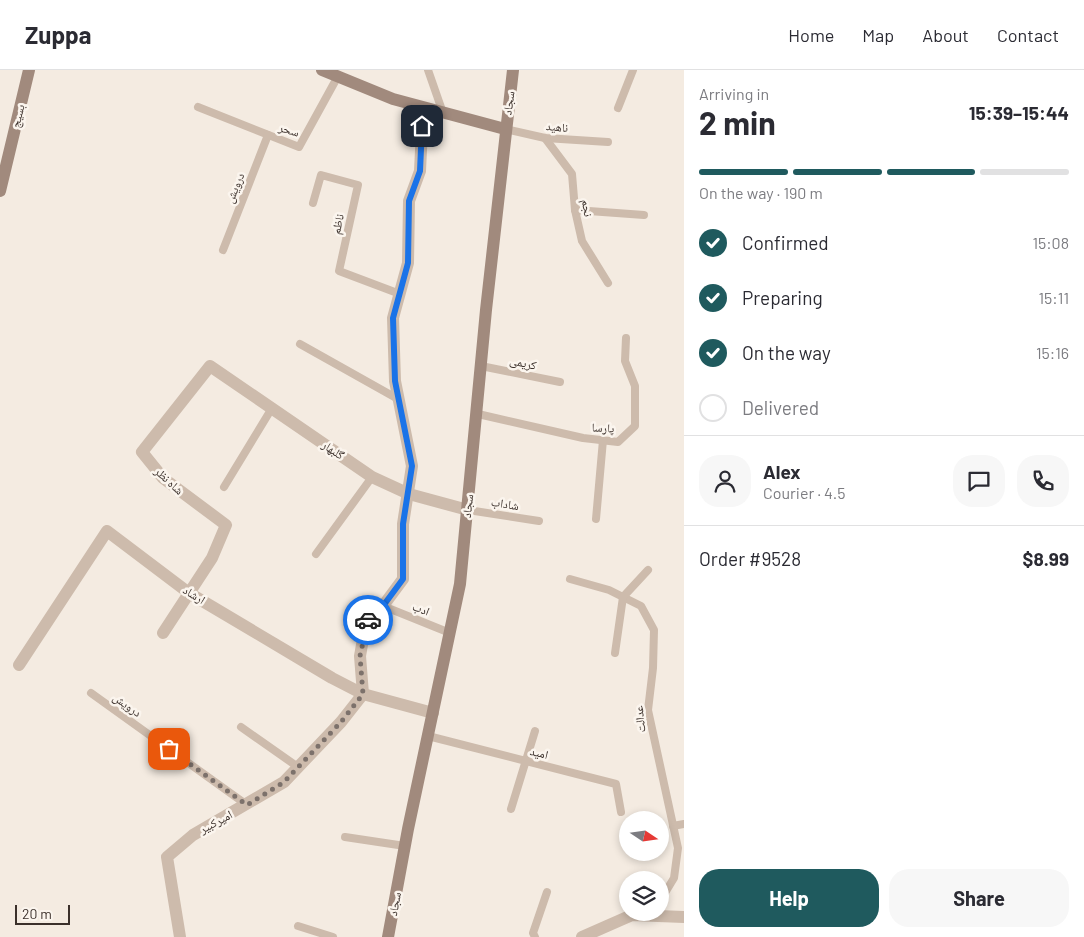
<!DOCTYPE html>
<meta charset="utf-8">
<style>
:root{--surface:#fff;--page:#f7f7f7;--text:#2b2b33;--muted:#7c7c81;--line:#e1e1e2;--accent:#1f5a5e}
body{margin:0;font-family:Barlow,"Noto Naskh Arabic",sans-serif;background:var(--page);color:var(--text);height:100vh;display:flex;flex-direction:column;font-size:19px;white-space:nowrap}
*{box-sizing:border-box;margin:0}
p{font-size:16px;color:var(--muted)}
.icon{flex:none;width:28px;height:28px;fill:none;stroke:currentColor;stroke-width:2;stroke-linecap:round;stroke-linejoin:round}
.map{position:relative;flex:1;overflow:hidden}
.drawer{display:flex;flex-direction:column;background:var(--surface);width:400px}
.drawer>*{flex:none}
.needle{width:32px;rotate:103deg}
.tools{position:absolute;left:619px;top:741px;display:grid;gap:10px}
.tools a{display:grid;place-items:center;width:50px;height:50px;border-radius:50%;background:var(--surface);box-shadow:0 2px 8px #0003;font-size:25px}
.scale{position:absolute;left:15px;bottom:12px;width:55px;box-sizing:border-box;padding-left:5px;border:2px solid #3b302b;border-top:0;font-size:14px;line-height:18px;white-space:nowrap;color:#3b302b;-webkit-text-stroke:4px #fbf5ee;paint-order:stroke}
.pin{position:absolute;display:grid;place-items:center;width:42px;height:42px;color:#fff;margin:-21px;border-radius:10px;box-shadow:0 2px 8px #0006}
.courier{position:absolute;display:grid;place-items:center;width:50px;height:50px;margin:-25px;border:4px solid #1a73e8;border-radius:50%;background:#fff;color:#222;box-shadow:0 1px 6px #0007}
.head em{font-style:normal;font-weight:700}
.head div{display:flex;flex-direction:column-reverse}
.head{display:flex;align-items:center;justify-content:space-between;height:85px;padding:0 15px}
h1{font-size:32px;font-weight:700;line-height:38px}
.bar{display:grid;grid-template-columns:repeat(4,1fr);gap:8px 5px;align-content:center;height:60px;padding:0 15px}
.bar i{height:6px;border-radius:4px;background:var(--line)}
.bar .active{background:var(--accent)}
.bar p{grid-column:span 4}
.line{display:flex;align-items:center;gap:12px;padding:0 15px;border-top:1px solid var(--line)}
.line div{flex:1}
.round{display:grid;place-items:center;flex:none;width:52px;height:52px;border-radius:20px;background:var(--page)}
ol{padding:0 15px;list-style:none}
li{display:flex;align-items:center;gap:15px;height:55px}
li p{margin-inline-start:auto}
li .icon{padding:5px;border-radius:50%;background:var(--accent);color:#fff;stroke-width:4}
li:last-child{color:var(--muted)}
li i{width:28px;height:28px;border:2px solid var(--line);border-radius:50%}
.button{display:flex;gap:10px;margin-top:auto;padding:10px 15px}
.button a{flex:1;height:58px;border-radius:20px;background:var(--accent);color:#fff;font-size:20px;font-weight:700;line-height:58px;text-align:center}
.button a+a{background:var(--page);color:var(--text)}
header{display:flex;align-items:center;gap:30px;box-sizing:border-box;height:70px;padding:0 25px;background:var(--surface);border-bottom:1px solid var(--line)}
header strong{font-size:24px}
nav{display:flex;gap:28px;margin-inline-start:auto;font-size:18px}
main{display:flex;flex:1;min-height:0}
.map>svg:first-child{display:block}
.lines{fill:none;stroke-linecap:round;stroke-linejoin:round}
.lane{stroke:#cdbbac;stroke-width:8}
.street{stroke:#cdbbac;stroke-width:12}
.secondary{stroke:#a18a7d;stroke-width:12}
.done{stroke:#7c716b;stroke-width:5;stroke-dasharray:0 9}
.route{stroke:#1a73e8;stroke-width:6}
.labels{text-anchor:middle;stroke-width:5;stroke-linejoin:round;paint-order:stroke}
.street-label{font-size:12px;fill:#3b302b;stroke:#fbf5ee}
</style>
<header>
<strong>Zuppa</strong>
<nav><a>Home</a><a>Map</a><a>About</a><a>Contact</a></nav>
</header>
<main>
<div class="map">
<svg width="684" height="867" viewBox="0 0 684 867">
<rect width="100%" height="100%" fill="#f4ebe1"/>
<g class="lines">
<!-- lane -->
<g class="lane">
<path d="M 428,0 L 443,43"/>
<path d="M 198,37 L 299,77 L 338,6"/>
<path d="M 618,38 L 633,0"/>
<path d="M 505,59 L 545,68 L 608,72"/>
<path d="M 545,68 L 572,104 L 575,140 L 582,171 L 608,213"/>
<path d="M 313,133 L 321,105 L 358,115 L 339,201 L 400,224"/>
<path d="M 575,140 L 644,145"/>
<path d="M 223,180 L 268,65"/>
<path d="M 300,274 L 398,329"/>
<path d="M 481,296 L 560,312"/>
<path d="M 478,344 L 583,368 L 618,372 L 635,356 L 635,316 L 625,291 L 626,268"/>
<path d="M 224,417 L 272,338"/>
<path d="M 468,440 L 539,451"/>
<path d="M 596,449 L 603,370"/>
<path d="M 316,484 L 372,407"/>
<path d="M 570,509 L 609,520 L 641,536 L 654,560 L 653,598 L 648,640 L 678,778 L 674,808 L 660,831"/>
<path d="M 383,536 L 450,563"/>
<path d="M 615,583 L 623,527 L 648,500"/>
<path d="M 91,623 L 247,735"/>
<path d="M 241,657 L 298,697"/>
<path d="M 428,666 L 616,714 L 621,742"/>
<path d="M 511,739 L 535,661"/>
<path d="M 673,756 L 684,754"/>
<path d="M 345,767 L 405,776"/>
<path d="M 298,856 L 333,867"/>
<path d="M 535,867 L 533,863 L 547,822"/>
</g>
<!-- street -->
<g class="street">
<path d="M 163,563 L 212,488 L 226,455 L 163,408 L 142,382 L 210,296 L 372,407 L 409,424 L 468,440"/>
<path d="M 19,595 L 107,461 L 189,523 L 332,608 L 363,624 L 433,643"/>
<path d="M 180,867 L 167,787 L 193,765 L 284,712 L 341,652 L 363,624 L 360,586 L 366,552 L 383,536 L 403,509 L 403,454 L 412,396 L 395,311 L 393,248 L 408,193 L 409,131 L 420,101 L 423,38"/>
<path d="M 582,867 L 632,845 L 684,847"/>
</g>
<!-- secondary -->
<g class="secondary">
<path d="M 322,0 L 393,29 L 505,59"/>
<path d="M 0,121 L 29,0"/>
<path d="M 388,867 L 408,759 L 460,514 L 486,240 L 513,0"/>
</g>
</g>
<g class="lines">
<!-- done -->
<path class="done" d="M 169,679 L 247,735 L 284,712 L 341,652 L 363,624 L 360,586 L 368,550"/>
<!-- route -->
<path class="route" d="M 368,550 L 383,536 L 403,509 L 403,454 L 412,396 L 395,311 L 393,248 L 408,193 L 409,131 L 420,101 L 422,56"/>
</g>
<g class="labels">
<!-- street labels -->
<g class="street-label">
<text transform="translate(509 33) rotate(-82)" y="4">سجاد</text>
<text transform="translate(18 46) rotate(-76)" y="4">بسیج</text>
<text transform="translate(557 57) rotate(5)" y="4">ناهید</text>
<text transform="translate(289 60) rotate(17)" y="4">سحر</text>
<text transform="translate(235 118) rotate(-68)" y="4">درویش</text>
<text transform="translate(587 138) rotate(81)" y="4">نجم</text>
<text transform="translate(338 154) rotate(-78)" y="4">ناظم</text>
<text transform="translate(523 293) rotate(12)" y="4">کریمی</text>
<text transform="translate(603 358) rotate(3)" y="4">پارسا</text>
<text transform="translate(333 380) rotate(34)" y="4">گلبهار</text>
<text transform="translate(169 411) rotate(43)" y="4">شاه نظر</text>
<text transform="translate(505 434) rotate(9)" y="4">شاداب</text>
<text transform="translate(468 436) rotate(-84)" y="4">سجاد</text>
<text transform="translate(194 525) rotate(32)" y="4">ارشاد</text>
<text transform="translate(421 539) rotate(22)" y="4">ادب</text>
<text transform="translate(127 635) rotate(36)" y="4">درویش</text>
<text transform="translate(640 649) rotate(-96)" y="4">عدالت</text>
<text transform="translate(539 683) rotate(14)" y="4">امید</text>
<text transform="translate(216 752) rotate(-28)" y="4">امیرکبیر</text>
<text transform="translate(395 834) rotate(-80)" y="4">سجاد</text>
</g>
</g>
</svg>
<div class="tools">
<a><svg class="needle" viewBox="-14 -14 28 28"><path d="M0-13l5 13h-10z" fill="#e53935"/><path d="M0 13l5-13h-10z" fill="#7c7c81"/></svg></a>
<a><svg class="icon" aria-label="layers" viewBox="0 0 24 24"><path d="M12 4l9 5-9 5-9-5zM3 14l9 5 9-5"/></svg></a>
</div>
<div class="scale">20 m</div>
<div class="pin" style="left:169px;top:679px;background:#ea580c"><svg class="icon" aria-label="bag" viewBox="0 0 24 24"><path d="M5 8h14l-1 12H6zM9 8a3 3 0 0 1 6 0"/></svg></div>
<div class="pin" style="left:422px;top:56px;background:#1f2937"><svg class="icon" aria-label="home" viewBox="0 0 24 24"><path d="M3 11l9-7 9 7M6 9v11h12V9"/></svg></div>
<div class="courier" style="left:368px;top:550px"><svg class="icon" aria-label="car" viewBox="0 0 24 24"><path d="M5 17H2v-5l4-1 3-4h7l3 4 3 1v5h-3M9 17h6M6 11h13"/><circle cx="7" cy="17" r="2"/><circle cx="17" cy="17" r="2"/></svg></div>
</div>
<section class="drawer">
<div class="head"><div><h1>2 min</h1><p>Arriving in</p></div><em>15:39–15:44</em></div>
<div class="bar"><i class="active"></i><i class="active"></i><i class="active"></i><i></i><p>On the way · 190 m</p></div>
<ol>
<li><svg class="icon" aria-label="check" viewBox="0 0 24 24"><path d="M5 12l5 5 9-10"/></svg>Confirmed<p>15:08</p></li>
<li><svg class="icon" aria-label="check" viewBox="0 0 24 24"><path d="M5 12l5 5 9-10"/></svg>Preparing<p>15:11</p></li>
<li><svg class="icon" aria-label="check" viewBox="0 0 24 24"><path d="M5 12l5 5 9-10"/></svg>On the way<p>15:16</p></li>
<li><i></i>Delivered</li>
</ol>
<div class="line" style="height:90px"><a class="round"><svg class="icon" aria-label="person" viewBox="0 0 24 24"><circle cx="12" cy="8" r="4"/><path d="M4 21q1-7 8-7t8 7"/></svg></a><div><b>Alex</b><p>Courier · 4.5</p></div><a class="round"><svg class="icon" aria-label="chat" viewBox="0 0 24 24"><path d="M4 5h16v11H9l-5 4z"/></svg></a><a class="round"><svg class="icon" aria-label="phone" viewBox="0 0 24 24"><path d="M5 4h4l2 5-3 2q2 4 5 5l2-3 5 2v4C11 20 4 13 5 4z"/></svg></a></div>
<div class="line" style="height:65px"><div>Order #9528</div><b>$8.99</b></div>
<div class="button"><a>Help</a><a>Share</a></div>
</section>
</main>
